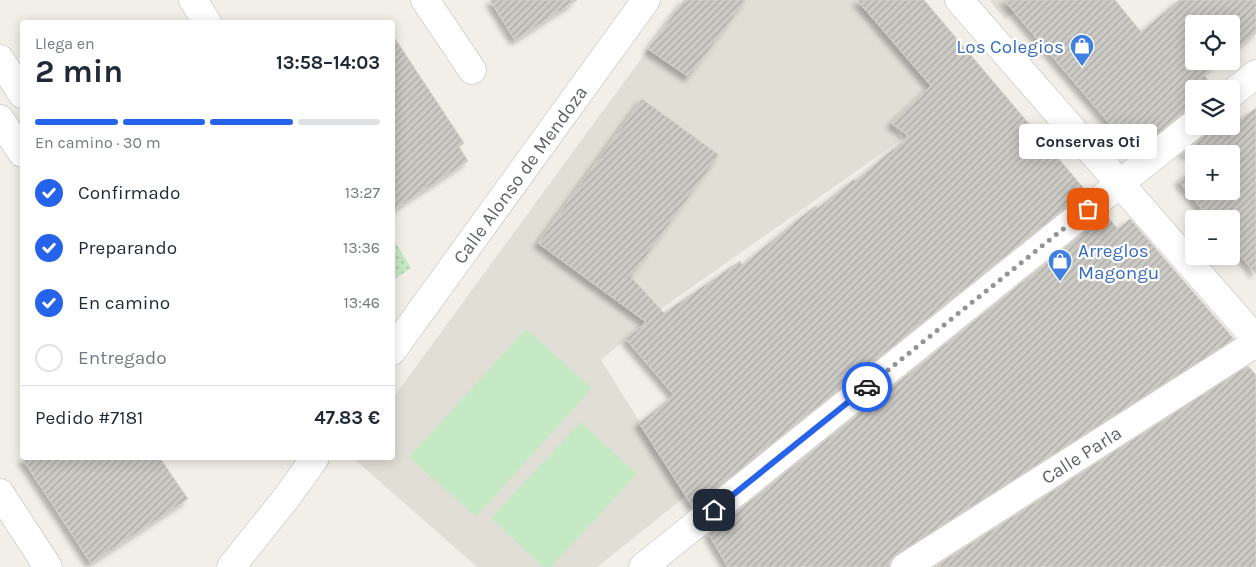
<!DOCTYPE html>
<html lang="es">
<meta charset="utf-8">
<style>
:root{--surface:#fff;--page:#f6f6f7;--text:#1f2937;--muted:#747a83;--line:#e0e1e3;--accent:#2563eb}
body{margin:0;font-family:Karla,sans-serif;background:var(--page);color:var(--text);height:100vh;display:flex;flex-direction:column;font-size:19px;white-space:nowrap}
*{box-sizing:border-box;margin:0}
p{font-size:16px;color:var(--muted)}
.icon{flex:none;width:28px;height:28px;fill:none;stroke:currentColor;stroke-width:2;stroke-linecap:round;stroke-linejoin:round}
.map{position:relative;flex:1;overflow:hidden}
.drawer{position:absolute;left:20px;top:20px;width:375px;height:440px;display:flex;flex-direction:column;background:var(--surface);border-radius:5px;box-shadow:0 2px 12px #0003}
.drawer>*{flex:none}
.controls{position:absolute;left:1185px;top:15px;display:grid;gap:10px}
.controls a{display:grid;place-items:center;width:55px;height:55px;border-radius:5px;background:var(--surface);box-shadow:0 2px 12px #0003;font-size:25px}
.pin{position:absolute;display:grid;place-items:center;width:42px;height:42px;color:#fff;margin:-21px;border-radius:10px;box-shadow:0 2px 8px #0006}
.courier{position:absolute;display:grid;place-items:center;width:50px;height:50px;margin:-25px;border:4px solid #2563eb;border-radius:50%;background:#fff;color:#222;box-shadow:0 1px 6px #0007}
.bubble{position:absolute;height:35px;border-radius:5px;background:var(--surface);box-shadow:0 2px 12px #0003;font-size:16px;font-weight:700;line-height:35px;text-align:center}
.overview em{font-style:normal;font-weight:700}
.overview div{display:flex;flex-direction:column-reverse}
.overview{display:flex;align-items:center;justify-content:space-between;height:85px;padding:0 15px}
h1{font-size:32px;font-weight:700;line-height:38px}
.bar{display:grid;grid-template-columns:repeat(4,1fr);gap:8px 5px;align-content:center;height:60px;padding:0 15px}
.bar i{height:6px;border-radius:4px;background:var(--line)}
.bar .active{background:var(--accent)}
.bar p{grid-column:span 4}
.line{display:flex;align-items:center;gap:12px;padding:0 15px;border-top:1px solid var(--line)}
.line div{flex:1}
ol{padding:0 15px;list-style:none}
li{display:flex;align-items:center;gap:15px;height:55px}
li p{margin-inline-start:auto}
li .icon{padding:5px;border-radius:50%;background:var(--accent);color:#fff;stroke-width:4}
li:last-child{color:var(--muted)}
li i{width:28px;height:28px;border:2px solid var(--line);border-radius:50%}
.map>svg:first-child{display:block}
.education{fill:#e1ded6}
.park{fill:url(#park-dots)}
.pitch{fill:#c5e8c5}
.building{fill:url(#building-hatch);stroke:#d6d1c6;filter:url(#shadow)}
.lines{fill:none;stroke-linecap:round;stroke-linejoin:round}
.minor-casing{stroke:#b5b8bc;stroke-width:29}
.minor{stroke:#fff;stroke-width:28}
.done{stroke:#929495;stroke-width:5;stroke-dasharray:0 9}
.route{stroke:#2563eb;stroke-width:6}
.labels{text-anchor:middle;stroke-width:4.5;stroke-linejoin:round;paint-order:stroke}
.shop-label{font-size:19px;fill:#366cbe;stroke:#fff;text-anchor:end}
.street-label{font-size:19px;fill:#5f6368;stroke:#fff}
</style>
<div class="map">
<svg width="1256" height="567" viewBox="0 0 1256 567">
<defs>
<pattern id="park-dots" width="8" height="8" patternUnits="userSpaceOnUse" patternTransform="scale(1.25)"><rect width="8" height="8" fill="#c5e8c5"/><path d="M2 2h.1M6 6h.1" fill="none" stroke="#a3c0a4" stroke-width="1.8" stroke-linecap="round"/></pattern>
<pattern id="building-hatch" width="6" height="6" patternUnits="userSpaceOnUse" patternTransform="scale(1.25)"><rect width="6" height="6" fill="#cccac5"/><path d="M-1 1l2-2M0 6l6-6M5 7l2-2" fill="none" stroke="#a9a8a4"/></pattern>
<filter id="shadow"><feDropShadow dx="-4.5" dy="4.5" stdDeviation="2.5" flood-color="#0004"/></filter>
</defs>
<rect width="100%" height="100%" fill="#f1efe8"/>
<!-- education -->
<g class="education">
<path d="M 684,0 L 924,0 L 965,48 L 931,86 L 891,123 L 902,139 L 661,309 L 601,360 L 686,496 L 597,567 L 477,567 L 353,458 L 392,458 L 393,398 Z"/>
<path d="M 989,0 L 1032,0 L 1005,19 Z"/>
</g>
<!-- park -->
<path class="park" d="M 393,239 L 411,268 L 393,280 L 392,280 Z"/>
<!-- pitch -->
<g class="pitch">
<path d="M 526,329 L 592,388 L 476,517 L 409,457 Z"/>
<path d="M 581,422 L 637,474 L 551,567 L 543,567 L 491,518 Z"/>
</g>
<!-- building -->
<g class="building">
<path d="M 490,0 L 577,0 L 515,40 Z"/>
<path d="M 684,0 L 746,0 L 689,77 L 648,49 Z"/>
<path d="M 857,0 L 924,0 L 1086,191 L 693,507 L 639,423 L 674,395 L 626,339 L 646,322 L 538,243 L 642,99 L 719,155 L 631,277 L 664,313 L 740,261 L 742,265 L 815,206 L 818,208 L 854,179 L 855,181 L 909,136 L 891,123 L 931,86 Z"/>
<path d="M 1004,0 L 1115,0 L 1141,32 L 1179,0 L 1256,0 L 1256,33 L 1231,53 L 1231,24 L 1194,24 L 1194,61 L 1220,61 L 1204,75 L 1215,89 L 1194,89 L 1194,109 L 1184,112 L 1134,152 Z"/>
<path d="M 392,34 L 464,143 L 459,147 L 468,161 L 392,211 Z"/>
<path d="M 1256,108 L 1256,274 L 1231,244 L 1231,219 L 1210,219 L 1179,181 L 1194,169 L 1194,191 L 1231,191 L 1231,154 L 1182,154 L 1204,136 L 1209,126 L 1231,126 L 1231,109 L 1241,119 Z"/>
<path d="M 1106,215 L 1118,229 L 1130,219 L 1234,339 L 897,554 L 891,559 L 889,567 L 728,567 L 709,534 Z"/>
<path d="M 1248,366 L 1256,375 L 1256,567 L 934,567 Z"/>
<path d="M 22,458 L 160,458 L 188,499 L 91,563 Z"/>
</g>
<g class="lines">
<defs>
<g id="minor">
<path d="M 193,0 L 207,22"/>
<path d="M 425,0 L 472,70"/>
<path d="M 959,0 L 1256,339"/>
<path d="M 0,59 L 22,94"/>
<path d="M 1231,94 L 1256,74"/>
<path d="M 0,119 L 22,153"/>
<path id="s1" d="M 392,351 L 646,0"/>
<path d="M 0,493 L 48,567"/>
<path d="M 231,567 L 287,497 L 315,458"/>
<path d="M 643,567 L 1194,124"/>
<path id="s2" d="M 905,567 L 1256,343"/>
</g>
</defs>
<!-- minor casing -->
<use href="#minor" class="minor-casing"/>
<!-- minor -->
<use href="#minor" class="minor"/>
</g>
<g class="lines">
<!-- done -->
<path class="done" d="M 867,387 L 1088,209"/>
<!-- route -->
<path class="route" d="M 714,510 L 867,387"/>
</g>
<!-- icons -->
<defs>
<symbol id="shop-pin" viewBox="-11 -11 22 30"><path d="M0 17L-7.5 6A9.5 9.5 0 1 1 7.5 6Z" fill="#3f7fe0" stroke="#fff"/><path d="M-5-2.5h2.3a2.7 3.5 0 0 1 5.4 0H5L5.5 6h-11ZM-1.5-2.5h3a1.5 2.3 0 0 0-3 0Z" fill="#fff"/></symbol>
</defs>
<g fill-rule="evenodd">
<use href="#shop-pin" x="1068" y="32" width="28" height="38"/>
<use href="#shop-pin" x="1046" y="247" width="28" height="38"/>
</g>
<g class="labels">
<!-- shop labels -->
<g class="shop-label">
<text x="1064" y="53">Los Colegios</text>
<text x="1078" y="257" text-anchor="start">Arreglos<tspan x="1078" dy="22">Magongu</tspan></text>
</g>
<!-- street labels -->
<g class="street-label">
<text dy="7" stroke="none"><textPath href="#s1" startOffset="218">Calle Alonso de Mendoza</textPath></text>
<text dy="7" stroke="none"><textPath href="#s2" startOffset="209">Calle Parla</textPath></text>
</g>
</g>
</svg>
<div class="controls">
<a><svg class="icon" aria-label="locate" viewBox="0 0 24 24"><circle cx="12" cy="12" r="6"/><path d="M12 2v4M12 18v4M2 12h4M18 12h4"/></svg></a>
<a><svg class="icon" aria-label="layers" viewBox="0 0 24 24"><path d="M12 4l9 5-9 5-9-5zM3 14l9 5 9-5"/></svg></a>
<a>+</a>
<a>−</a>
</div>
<div class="pin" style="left:1088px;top:209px;background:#ea580c"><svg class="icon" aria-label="bag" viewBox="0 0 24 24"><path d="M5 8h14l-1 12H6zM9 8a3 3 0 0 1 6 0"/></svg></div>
<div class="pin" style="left:714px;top:510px;background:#1f2937"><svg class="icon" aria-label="home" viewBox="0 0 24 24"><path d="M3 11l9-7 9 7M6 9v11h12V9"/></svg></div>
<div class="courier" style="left:867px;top:387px"><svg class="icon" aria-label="car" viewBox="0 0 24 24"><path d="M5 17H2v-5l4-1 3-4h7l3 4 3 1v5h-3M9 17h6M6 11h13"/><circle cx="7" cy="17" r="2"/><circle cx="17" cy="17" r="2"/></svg></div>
<div class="bubble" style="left:1019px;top:124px;width:138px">Conservas Oti</div>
<section class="drawer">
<div class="overview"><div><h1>2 min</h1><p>Llega en</p></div><em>13:58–14:03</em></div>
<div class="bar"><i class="active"></i><i class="active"></i><i class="active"></i><i></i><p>En camino · 30 m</p></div>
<ol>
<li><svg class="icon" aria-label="check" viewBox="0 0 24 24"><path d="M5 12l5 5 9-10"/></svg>Confirmado<p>13:27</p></li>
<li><svg class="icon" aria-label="check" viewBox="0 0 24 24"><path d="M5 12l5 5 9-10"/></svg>Preparando<p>13:36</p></li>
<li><svg class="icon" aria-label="check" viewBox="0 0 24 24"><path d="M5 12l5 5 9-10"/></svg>En camino<p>13:46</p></li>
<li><i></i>Entregado</li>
</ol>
<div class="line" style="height:65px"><div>Pedido #7181</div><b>47.83 €</b></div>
</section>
</div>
